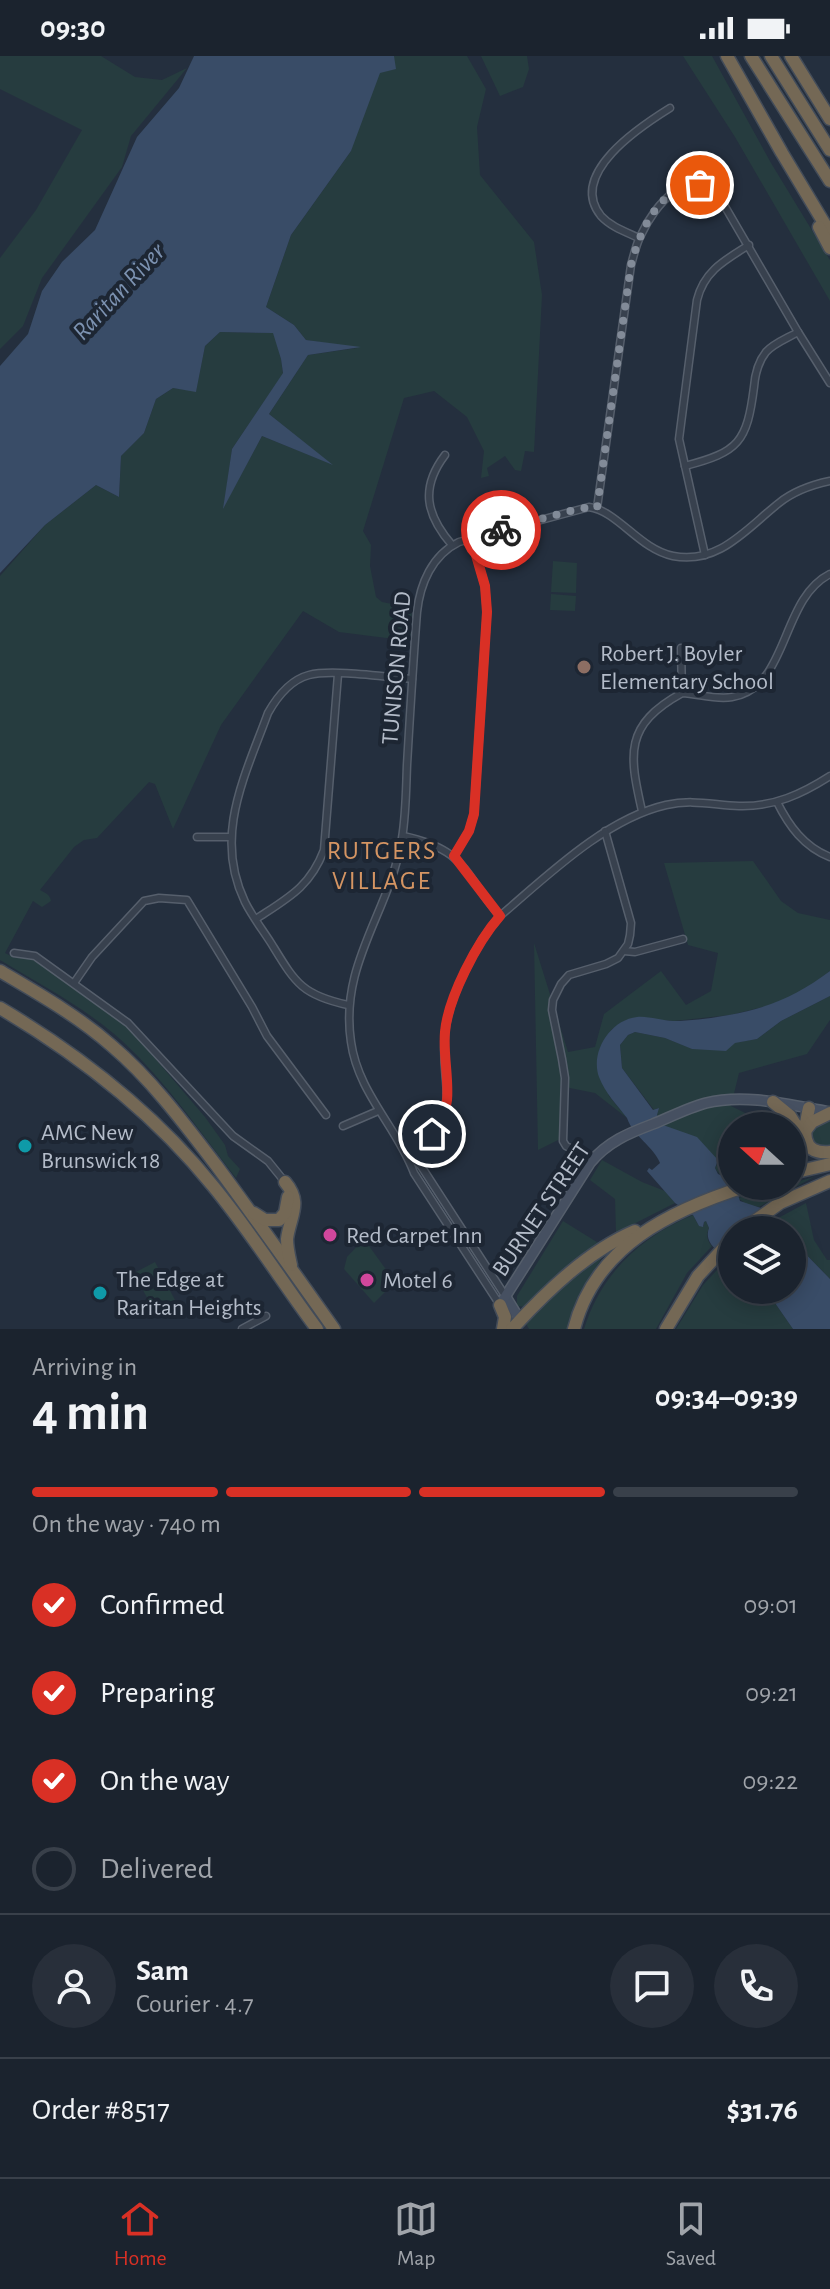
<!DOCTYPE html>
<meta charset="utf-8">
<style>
:root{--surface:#1b232e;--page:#282f3a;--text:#f1f3f6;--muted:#a0a4aa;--line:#39404a;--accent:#d93025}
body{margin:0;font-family:"Alegreya Sans",sans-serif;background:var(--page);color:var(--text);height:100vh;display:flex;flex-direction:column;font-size:30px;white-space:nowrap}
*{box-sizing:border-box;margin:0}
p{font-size:26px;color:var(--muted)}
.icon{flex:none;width:44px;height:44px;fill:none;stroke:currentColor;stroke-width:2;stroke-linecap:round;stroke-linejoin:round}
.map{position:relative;height:1273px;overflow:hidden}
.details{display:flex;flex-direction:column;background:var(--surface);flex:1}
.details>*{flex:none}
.needle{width:52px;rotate:291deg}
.buttons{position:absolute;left:718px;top:1056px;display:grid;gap:16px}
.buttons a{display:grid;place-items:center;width:88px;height:88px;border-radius:50%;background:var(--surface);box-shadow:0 4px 20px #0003,0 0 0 2px var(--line);font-size:40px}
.pin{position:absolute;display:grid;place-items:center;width:68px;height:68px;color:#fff;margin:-34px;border:4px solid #fff;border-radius:50%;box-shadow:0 2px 8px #0007}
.courier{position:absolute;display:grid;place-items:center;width:80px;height:80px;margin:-40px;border:6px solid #d93025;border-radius:50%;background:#fff;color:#222;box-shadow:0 2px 10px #0007}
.overview em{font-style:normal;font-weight:600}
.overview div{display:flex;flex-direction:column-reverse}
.overview{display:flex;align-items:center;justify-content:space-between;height:136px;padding:0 32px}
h1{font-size:52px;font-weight:600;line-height:60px}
.bar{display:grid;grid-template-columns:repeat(4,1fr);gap:12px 8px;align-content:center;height:96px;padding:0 32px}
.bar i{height:10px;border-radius:6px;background:var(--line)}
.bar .selected{background:var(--accent)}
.bar p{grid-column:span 4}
.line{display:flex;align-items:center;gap:20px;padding:0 32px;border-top:2px solid var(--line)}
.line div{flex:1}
.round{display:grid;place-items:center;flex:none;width:84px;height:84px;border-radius:42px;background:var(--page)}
ol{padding:0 32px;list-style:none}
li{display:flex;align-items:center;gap:24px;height:88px}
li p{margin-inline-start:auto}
li .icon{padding:8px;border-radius:50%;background:var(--accent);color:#fff;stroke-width:4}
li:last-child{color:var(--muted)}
li i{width:44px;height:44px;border:4px solid var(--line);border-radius:50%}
.status{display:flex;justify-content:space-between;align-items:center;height:56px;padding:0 40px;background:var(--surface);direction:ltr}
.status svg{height:22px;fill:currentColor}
.menu{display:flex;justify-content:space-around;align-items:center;height:112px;border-top:2px solid var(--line);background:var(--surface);font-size:22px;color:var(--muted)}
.menu a{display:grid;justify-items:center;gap:4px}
.menu .selected{color:var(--accent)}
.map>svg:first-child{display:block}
.green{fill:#263c3f}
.water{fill:#394c67}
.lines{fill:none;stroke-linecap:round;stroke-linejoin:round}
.street-casing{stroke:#565f6c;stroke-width:9}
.secondary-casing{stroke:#565f6c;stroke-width:12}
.highway-casing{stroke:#434c59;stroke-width:15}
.street{stroke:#38414e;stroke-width:6}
.secondary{stroke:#465061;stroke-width:9}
.highway{stroke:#746855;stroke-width:12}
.done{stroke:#828b98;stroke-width:8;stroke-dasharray:0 14.4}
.route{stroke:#d93025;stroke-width:10}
.education-dot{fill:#8d6e63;stroke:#1d2633;stroke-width:3}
.culture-dot{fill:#0f9aa8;stroke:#1d2633;stroke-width:3}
.hotel-dot{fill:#d1479c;stroke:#1d2633;stroke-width:3}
.labels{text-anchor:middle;stroke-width:8;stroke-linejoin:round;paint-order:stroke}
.poi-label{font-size:24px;fill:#b4bcc9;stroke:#1d2633;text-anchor:start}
.street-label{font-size:24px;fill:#b4bcc9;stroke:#1d2633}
.water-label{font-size:26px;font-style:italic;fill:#7c92b1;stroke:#1d2633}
.neighbourhood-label{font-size:26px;letter-spacing:2px;fill:#d59563;stroke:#1d2633}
</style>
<div class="status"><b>09:30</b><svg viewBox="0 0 49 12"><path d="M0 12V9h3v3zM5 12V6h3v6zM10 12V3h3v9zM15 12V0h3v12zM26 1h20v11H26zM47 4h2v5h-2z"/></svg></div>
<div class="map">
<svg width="830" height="1273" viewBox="0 0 830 1273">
<rect width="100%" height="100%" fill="#242f3e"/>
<!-- green -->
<g class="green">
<path d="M 0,0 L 101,0 L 135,21 L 162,24 L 187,12 L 131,80 L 122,111 L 42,222 L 23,270 L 0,293 L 0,202 L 36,154 L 82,74 L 0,33 Z"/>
<path d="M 366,0 L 467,0 L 486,33 L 477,71 L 480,119 L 534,186 L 542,239 L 534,396 L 525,395 L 521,415 L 515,414 L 505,400 L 487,412 L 489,420 L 481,422 L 484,395 L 467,361 L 434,335 L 404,342 L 363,475 L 371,489 L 370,510 L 376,541 L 382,546 L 412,552 L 410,585 L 339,576 L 303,555 L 221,669 L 173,773 L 155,728 L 149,726 L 97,782 L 84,784 L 74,791 L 40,834 C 45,837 50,838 51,845 L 42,851 L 33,845 L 5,897 L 15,902 L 23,899 L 30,901 L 130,973 L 205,1061 L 225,1089 L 228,1100 L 240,1113 L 236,1122 C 197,1072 161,1018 113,977 C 78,948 38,927 0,904 L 0,520 L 45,469 L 96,429 L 119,441 L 121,400 L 144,377 L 156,343 L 173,332 L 196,335 L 205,290 L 220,276 L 274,277 L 281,303 L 283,318 L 232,393 L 224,450 L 262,380 L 329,407 L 269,358 L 308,299 L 357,292 L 306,284 L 294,269 L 266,251 L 291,179 L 351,95 Z"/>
<path d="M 481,0 L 527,0 L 529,13 L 523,31 L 500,40 Z"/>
<path d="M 683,0 L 712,0 L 771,107 L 830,204 L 830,245 L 735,81 Z"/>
<path d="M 553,505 L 577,507 L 576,537 L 551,536 Z"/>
<path d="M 551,538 L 576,540 L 575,555 L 550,554 Z"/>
<path d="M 753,805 L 781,845 L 798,857 L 830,864 L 830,915 L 805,934 L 779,947 L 730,959 L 674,965 L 633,962 L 612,973 L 599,994 L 609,1040 L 627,1062 L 595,1037 L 560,1030 L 562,1082 L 538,1094 L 534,887 L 568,996 L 595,991 L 604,958 L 661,915 L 686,949 L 711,935 L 718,897 L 688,889 L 664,807 Z"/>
<path d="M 830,940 L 830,964 L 807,998 L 739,1017 L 731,1050 L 771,1070 L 732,1070 L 732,1120 C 724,1122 719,1119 715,1112 L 717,1108 L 703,1088 L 663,1069 L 657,1059 L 658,1052 L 654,1054 L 622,1012 L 620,989 L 628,979 L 635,976 L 665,982 L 693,993 L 757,983 L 781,965 Z"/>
<path d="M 830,1064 L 830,1091 L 822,1092 L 812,1087 L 811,1075 L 819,1068 Z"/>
<path d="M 602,1104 L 642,1126 L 665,1135 L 675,1147 L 616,1177 L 615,1143 L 590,1124 Z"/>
<path d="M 814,1121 L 759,1151 L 746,1148 L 738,1142 L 782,1130 L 792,1130 L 792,1127 Z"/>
<path d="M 806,1147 L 814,1184 L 827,1204 L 830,1204 L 830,1223 L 792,1184 L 792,1174 L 780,1174 L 769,1167 Z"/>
<path d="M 693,1159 L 699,1170 L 704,1170 L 704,1166 L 706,1165 L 709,1172 C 706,1179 707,1185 712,1190 L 687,1217 L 656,1273 L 584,1273 C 601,1218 640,1181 693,1159 Z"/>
<path d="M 563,1165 L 600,1188 L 525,1251 L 517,1250 L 517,1240 Z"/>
<path d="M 364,1183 L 395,1226 L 374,1247 L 344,1213 L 347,1201 Z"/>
<path d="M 603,1200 L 577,1242 L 568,1273 L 529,1273 L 525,1266 L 560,1231 Z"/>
<path d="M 727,1203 L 732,1207 L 732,1234 L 766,1234 L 793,1273 L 676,1273 L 703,1229 Z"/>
<path d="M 155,1206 L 175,1244 L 154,1255 L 134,1217 Z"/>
</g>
<!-- water -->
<g class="water">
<path d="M 194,0 L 394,0 L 396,13 L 380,17 L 351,95 L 291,179 L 266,251 L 294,269 L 306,284 L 361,291 L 308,299 L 269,358 L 333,409 L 262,380 L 223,453 L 232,393 L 283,317 L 281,303 L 273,277 L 220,276 L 205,290 L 196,336 L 173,332 L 156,343 L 144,377 L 121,400 L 119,441 L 96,429 L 45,469 L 0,517 L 0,310 L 28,278 L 42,235 L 62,206 L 95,174 L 137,81 L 179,32 Z"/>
<path d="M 830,915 L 830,940 L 781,965 L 757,983 L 735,987 L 726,995 L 692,993 L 665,982 L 635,976 L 628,979 L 620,989 L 622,1012 L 653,1054 L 659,1052 L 657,1059 L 663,1069 L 697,1081 L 718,1104 L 715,1112 L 718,1118 L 732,1124 L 732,1130 L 735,1130 L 740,1145 L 761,1152 L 768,1166 L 780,1174 L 732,1174 L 732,1207 C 721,1197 703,1188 709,1172 L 706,1165 L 704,1166 L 703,1171 L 699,1170 L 693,1159 L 675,1147 L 647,1115 L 649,1112 L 652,1114 L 660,1107 C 654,1091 633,1080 627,1062 C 617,1049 605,1037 599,1021 C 590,996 610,964 637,961 C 649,960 662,965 674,965 C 691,965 712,962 729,959 C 769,952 798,939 830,915 Z"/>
<path d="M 792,1184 L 830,1223 L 830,1273 L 793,1273 L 766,1234 L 792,1234 Z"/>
</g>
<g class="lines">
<defs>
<g id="street">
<path d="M 639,182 C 626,176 611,171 601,160 C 567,118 641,70 670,52"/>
<path d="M 445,399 C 420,432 426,459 452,489"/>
<path d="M 685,410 C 739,396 747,386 754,331 C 755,318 758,306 766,296 C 774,287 788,282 798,276"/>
<path d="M 597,452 L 631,209 C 634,199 636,188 641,179 C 654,150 689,106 720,142 L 798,276 L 830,327"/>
<path d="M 705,499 L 679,383 L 697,244 C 704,215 725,204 749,189"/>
<path d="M 681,592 L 682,637"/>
<path d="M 777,746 C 789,770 804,791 830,801"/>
<path d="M 642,755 C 629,698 624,669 682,637 C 699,638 716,644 732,641 C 789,632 780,543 830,518"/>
<path d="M 403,780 C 467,794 462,816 500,860"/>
<path d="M 197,781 L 230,781"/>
<path d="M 454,800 L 469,775 L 474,758 L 487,556 L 485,530 L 471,482"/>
<path d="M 256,863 C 288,842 310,831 324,794 L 338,618"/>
<path d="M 624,895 L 635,896 L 683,883"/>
<path d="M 14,897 L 35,900 L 128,967 L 233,1080 L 268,1105 L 285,1126"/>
<path d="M 74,927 L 92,901 L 144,845 L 159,842 L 187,844 L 252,951 L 267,980 L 326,1059"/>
<path d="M 348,949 C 301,939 295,926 271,887 C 262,873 252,860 245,846 C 213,780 245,720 268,657 C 277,641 290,624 309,619 C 331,613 387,621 412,623"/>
<path d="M 343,1070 L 378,1055"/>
<path d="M 407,1098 C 468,1053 439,1037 445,977 C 448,942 477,886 500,860 C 547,820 605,763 666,749 C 692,743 714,749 739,750 C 774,751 802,738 830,720"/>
<path d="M 409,1100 L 421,1110 L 506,1241"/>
<path d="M 593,1104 L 566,1090 L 563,1085 L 565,1022 L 562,1003 L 552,954 L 553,944 L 561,928 L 569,919 L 606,908 L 618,902 L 628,888 L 630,879 L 631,867 L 605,775"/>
<path d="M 500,1249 L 414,1117 C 397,1071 358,1037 351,986 C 339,907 390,856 402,782 C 406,758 406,733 407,709 C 410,658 413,607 417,556 C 420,528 432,499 459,486 L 589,451 C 618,455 639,493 673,500 C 719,509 747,472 779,447 C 794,435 811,429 830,425"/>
<path d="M 242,1273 L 266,1260"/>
</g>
<g id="secondary">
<path d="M 506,1241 L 520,1264"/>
<path d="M 500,1249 L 590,1107 C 607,1086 629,1077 653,1068 C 670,1061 688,1052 706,1047 C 746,1037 790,1049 830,1056"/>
</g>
<g id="highway">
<path d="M 727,0 L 782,97 L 830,177"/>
<path d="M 751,0 L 830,125"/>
<path d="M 771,0 L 830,94"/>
<path d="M 791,0 L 830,63"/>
<path d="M 819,171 L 830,192"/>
<path d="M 0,915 C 39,938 78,960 112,990 C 152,1024 184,1067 216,1109 C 256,1163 295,1218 334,1273"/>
<path d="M 0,952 C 81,1000 154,1057 213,1130 C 251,1176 282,1226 317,1273"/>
<path d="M 773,1046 L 790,1060 L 798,1073"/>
<path d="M 809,1052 C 804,1073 799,1099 830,1096"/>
<path d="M 805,1075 L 812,1066 L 830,1057"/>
<path d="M 792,1105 L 797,1094 L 798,1070"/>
<path d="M 792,1117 L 830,1108"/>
<path d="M 285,1126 C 303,1147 290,1160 287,1183 C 287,1192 289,1200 291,1209"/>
<path d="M 254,1157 L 265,1164 L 279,1164 L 285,1157 L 288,1141"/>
<path d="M 742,1174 L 780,1147 L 830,1125"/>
<path d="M 500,1249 L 505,1261 L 503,1273"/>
<path d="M 512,1273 C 547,1235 588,1195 635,1175"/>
<path d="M 574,1273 C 595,1190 671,1154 747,1130"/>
<path d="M 666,1273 L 698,1220 L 732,1183"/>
</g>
</defs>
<!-- street casing -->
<use href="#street" class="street-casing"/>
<!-- secondary casing -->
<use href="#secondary" class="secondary-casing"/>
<!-- highway casing -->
<use href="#highway" class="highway-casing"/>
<!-- street -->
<use href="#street" class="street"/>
<!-- secondary -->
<use href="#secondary" class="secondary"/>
<!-- highway -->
<use href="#highway" class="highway"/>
</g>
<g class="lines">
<!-- done -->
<path class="done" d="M 501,474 L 581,452 L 597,452 L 631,209 C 640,175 659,129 700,129"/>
<!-- route -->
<path class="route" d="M 432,1078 L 445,1055 L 447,1044 C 449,1022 443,999 445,976 C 448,942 477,886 500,860 L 454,800 L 469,775 L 474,758 L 487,556 L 485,530 L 471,482 L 501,474"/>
</g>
<!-- markers -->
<circle class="education-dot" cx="584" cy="611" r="8"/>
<g class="culture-dot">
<circle cx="25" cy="1090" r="8"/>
<circle cx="100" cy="1237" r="8"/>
</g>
<g class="hotel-dot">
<circle cx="330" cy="1179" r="8"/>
<circle cx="367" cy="1224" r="8"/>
</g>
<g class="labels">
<!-- poi labels -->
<g class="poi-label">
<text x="600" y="605">Robert J. Boyler<tspan x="600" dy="28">Elementary School</tspan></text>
<text x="41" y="1084">AMC New<tspan x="41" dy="28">Brunswick 18</tspan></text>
<text x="346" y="1187">Red Carpet Inn</text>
<text x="116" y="1231">The Edge at<tspan x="116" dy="28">Raritan Heights</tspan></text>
<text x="383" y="1232">Motel 6</text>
</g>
<!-- street labels -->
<g class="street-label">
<text transform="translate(396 612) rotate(-85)" y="8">TUNISON ROAD</text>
<text transform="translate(541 1153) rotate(-56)" y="8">BURNET STREET</text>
</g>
<!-- water labels -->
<g class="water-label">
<text transform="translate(118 235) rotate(-47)" y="9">Raritan River</text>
</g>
<!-- neighbourhood labels -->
<g class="neighbourhood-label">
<text x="382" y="803">RUTGERS<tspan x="382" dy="30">VILLAGE</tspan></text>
</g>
</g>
</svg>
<div class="buttons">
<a><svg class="needle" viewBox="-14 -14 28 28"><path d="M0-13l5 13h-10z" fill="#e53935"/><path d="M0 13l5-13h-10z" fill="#a0a4aa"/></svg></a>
<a><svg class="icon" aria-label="layers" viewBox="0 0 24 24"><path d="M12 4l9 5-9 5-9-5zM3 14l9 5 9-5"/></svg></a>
</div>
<div class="pin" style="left:700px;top:129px;background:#ea580c"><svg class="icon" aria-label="bag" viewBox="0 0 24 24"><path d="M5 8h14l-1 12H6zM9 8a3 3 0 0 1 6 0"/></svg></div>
<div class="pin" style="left:432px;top:1078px;background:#1f2937"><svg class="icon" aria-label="home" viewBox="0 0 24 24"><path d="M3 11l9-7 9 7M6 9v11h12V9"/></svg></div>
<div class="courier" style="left:501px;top:474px"><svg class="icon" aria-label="bike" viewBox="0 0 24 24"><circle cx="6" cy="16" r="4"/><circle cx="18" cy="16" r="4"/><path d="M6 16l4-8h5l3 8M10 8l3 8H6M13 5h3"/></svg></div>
</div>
<section class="details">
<div class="overview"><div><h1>4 min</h1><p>Arriving in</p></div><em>09:34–09:39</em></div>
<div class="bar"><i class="selected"></i><i class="selected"></i><i class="selected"></i><i></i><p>On the way · 740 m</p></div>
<ol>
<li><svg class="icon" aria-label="check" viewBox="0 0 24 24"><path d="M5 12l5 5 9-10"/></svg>Confirmed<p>09:01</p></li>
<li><svg class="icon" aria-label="check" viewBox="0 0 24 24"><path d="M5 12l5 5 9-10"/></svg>Preparing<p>09:21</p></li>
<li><svg class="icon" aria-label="check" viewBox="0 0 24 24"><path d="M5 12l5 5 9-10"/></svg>On the way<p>09:22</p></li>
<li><i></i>Delivered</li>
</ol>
<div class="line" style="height:144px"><a class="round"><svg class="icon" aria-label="person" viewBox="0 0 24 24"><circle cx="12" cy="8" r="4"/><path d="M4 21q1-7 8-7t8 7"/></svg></a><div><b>Sam</b><p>Courier · 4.7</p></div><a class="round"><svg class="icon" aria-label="chat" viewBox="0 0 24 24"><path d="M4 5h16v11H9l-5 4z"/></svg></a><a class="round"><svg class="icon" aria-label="phone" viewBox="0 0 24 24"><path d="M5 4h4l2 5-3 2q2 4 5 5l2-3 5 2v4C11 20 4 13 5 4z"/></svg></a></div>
<div class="line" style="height:104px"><div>Order #8517</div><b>$31.76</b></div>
</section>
<nav class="menu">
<a class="selected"><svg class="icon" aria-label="home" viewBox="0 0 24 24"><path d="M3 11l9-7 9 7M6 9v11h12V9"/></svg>Home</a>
<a><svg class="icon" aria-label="map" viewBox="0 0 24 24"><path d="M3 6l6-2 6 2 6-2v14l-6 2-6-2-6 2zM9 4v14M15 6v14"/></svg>Map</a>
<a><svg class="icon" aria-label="saved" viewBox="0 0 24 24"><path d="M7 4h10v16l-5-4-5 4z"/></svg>Saved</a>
</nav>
